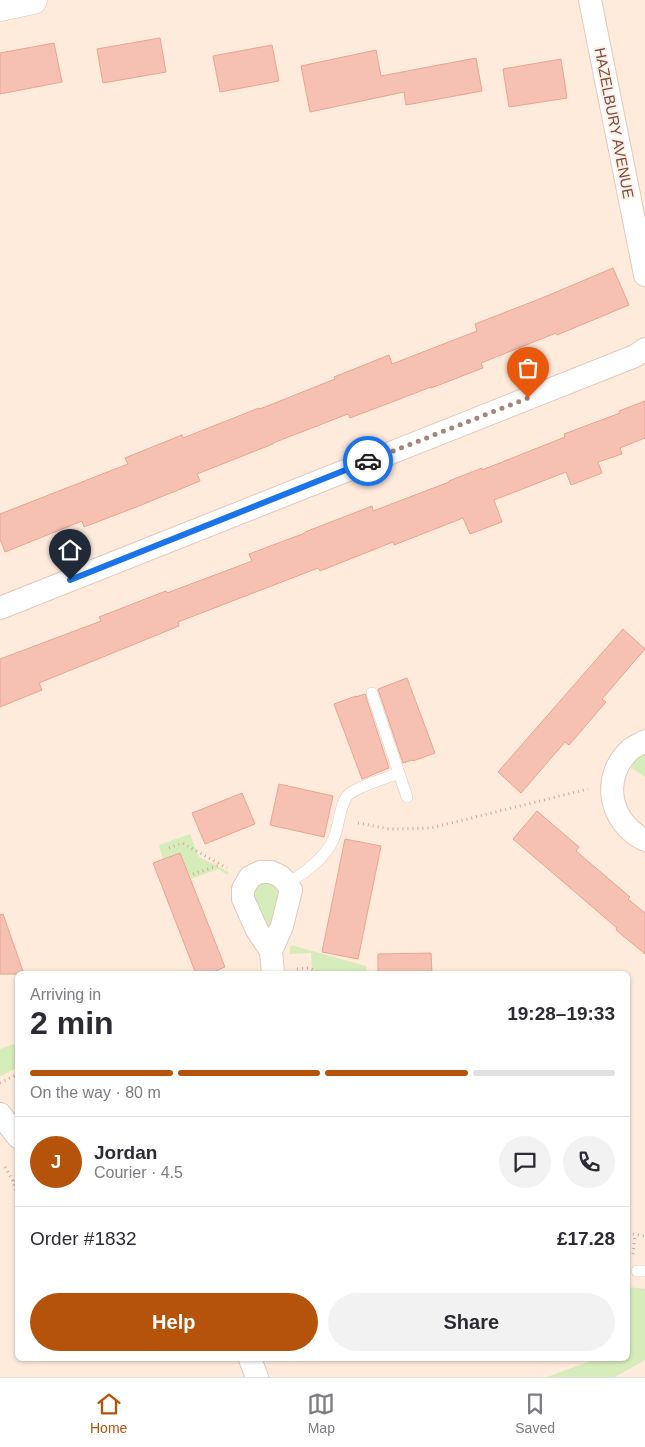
<!DOCTYPE html>
<meta charset="utf-8">
<style>
:root{--surface:#fff;--page:#f2f2f3;--text:#2b2b33;--muted:#7c7c81;--line:#e1e1e2;--accent:#b45309}
body{margin:0;font-family:Helvetica,sans-serif;background:var(--page);color:var(--text);height:100vh;display:flex;flex-direction:column;font-size:19px;white-space:nowrap}
*{box-sizing:border-box;margin:0}
p{font-size:16px;color:var(--muted)}
.icon{flex:none;width:28px;height:28px;fill:none;stroke:currentColor;stroke-width:2;stroke-linecap:round;stroke-linejoin:round}
.map{position:relative;flex:1;overflow:hidden}
.side{position:absolute;left:15px;top:971px;width:615px;height:390px;display:flex;flex-direction:column;background:var(--surface);border-radius:8px;box-shadow:0 1px 4px #0004}
.side>*{flex:none}
.pin{position:absolute;display:grid;place-items:center;width:42px;height:42px;color:#fff;margin:-51px -21px;border-radius:50% 50% 50% 0;rotate:-45deg;box-shadow:0 0 5px #0007}
.pin .icon{rotate:45deg}
.courier{position:absolute;display:grid;place-items:center;width:50px;height:50px;margin:-25px;border:4px solid #1a73e8;border-radius:50%;background:#fff;color:#222;box-shadow:0 1px 6px #0007}
.overview em{font-style:normal;font-weight:600}
.overview div{display:flex;flex-direction:column-reverse}
.overview{display:flex;align-items:center;justify-content:space-between;height:85px;padding:0 15px}
h1{font-size:32px;font-weight:600;line-height:38px}
.bar{display:grid;grid-template-columns:repeat(4,1fr);gap:8px 5px;align-content:center;height:60px;padding:0 15px}
.bar i{height:6px;border-radius:4px;background:var(--line)}
.bar .on{background:var(--accent)}
.bar p{grid-column:span 4}
.line{display:flex;align-items:center;gap:12px;padding:0 15px;border-top:1px solid var(--line)}
.line div{flex:1}
.round{display:grid;place-items:center;flex:none;width:52px;height:52px;border-radius:26px;background:var(--page)}
.cta{display:flex;gap:10px;margin-top:auto;padding:10px 15px}
.cta a{flex:1;height:58px;border-radius:30px;background:var(--accent);color:#fff;font-size:20px;font-weight:600;line-height:58px;text-align:center}
.cta a+a{background:var(--page);color:var(--text)}
.tabs{display:flex;justify-content:space-around;align-items:center;height:70px;border-top:1px solid var(--line);background:var(--surface);font-size:14px;color:var(--muted)}
.tabs a{display:grid;justify-items:center;gap:2px}
.tabs .on{color:var(--accent)}
.map>svg:first-child{display:block}
.green{fill:#d7ecbb}
.building{fill:#f6c1b2;stroke:#eaa491}
.lines{fill:none;stroke-linecap:round;stroke-linejoin:round}
.service-casing{stroke:#e4c7bb;stroke-width:12}
.minor-casing{stroke:#e4c7bb;stroke-width:24}
.tertiary-casing{stroke:#e4c7bb;stroke-width:29}
.path{stroke:#daa596;stroke-width:3;stroke-dasharray:1 4;stroke-linecap:butt}
.service{stroke:#fff;stroke-width:11}
.minor{stroke:#fff;stroke-width:22}
.tertiary{stroke:#fff;stroke-width:28}
.done{stroke:#a58479;stroke-width:5;stroke-dasharray:0 9}
.route{stroke:#1a73e8;stroke-width:6}
.labels{text-anchor:middle;stroke-width:4;stroke-linejoin:round;paint-order:stroke}
.street-label{font-size:15px;fill:#754d44;stroke:#fff0e5}
</style>
<div class="map">
<svg width="645" height="1377" viewBox="0 0 645 1377">
<rect width="100%" height="100%" fill="#feebdc"/>
<!-- green -->
<g class="green">
<path d="M 643,752 L 645,756 L 645,777 L 627,765 Z"/>
<path d="M 190,834 L 199,857 L 229,872 L 227,875 L 218,869 L 191,879 L 180,853 L 163,859 L 159,845 Z"/>
<path d="M 271,880 L 280,889 L 271,927 L 266,927 L 253,894 L 256,884 Z"/>
<path d="M 291,945 L 366,966 L 367,974 L 312,974 L 311,953 L 289,954 Z"/>
<path d="M 17,1043 L 17,1068 L 0,1076 L 0,1049 Z"/>
<path d="M 628,1287 L 645,1289 L 645,1360 L 615,1377 L 547,1377 L 596,1359 L 628,1359 Z"/>
</g>
<!-- building -->
<g class="building">
<path d="M 160,38 L 166,72 L 103,83 L 97,49 Z"/>
<path d="M 54,43 L 62,82 L 0,94 L 0,53 Z"/>
<path d="M 272,45 L 279,81 L 220,92 L 213,56 Z"/>
<path d="M 376,50 L 381,76 L 476,58 L 482,91 L 406,105 L 404,92 L 310,112 L 301,66 Z"/>
<path d="M 561,59 L 567,98 L 509,107 L 503,69 Z"/>
<path d="M 613,268 L 629,305 L 557,335 L 556,333 L 481,363 L 483,368 L 431,388 L 431,387 L 350,418 L 348,414 L 273,443 L 273,444 L 197,474 L 200,481 L 139,506 L 84,527 L 82,521 L 5,552 L 0,539 L 0,514 L 128,464 L 125,458 L 182,435 L 183,438 L 259,408 L 260,409 L 335,379 L 334,377 L 389,355 L 392,364 L 477,331 L 475,324 L 542,298 Z"/>
<path d="M 645,401 L 645,438 L 620,448 L 622,454 L 598,462 L 602,473 L 571,485 L 566,472 L 494,500 L 502,522 L 470,534 L 463,518 L 394,545 L 393,542 L 320,571 L 318,568 L 178,622 L 179,626 L 39,683 L 42,690 L 0,707 L 0,659 L 101,621 L 99,617 L 166,591 L 167,593 L 252,561 L 249,554 L 305,533 L 305,532 L 372,506 L 373,511 L 449,482 L 449,481 L 482,468 L 482,470 L 565,437 L 564,434 L 620,413 L 619,411 Z"/>
<path d="M 623,629 L 645,649 L 602,699 L 606,702 L 569,745 L 565,742 L 521,793 L 498,772 Z"/>
<path d="M 407,678 L 435,753 L 413,761 L 412,760 L 403,763 L 378,689 Z"/>
<path d="M 365,694 L 389,768 L 362,779 L 334,704 L 356,696 L 356,697 Z"/>
<path d="M 279,784 L 333,796 L 324,837 L 270,825 Z"/>
<path d="M 242,793 L 255,824 L 205,844 L 192,813 Z"/>
<path d="M 537,811 L 579,847 L 576,851 L 630,897 L 628,899 L 645,913 L 645,954 L 616,930 L 617,928 L 513,839 Z"/>
<path d="M 345,839 L 381,846 L 358,959 L 322,952 Z"/>
<path d="M 180,853 L 225,967 L 209,974 L 196,974 L 153,863 Z"/>
<path d="M 3,914 L 24,974 L 0,974 L 0,915 Z"/>
<path d="M 431,953 L 432,974 L 378,974 L 378,954 Z"/>
</g>
<g class="lines">
<defs>
<g id="service">
<path d="M 372,693 L 407,797"/>
<path d="M 287,883 C 305,873 326,857 334,838 C 339,826 340,802 349,794 C 359,786 386,778 399,773"/>
<path d="M 637,1271 L 645,1271"/>
</g>
<g id="minor">
<path d="M 590,0 L 645,275"/>
<path d="M 0,608 L 635,356 L 645,349"/>
<path d="M 645,741 C 641,744 635,746 631,749 C 600,776 609,823 645,840"/>
<path d="M 271,951 L 282,926 L 291,890 L 287,883 L 280,876 L 271,872 L 260,872 L 250,877 L 243,889 L 243,899 L 257,930 L 271,951 L 273,974"/>
<path d="M 0,1114 L 18,1137"/>
<path d="M 250,1359 L 257,1377"/>
</g>
<path id="tertiary" d="M 0,7 L 33,0"/>
</defs>
<!-- service casing -->
<use href="#service" class="service-casing"/>
<!-- minor casing -->
<use href="#minor" class="minor-casing"/>
<!-- tertiary casing -->
<use href="#tertiary" class="tertiary-casing"/>
<!-- path -->
<g class="path">
<path d="M 358,823 L 390,829 L 431,828 L 588,789"/>
<path d="M 169,848 L 182,843 L 227,868"/>
<path d="M 193,874 L 220,865"/>
<path d="M 297,969 L 310,968 L 320,974"/>
<path d="M 0,1083 L 18,1074"/>
<path d="M 5,1167 L 13,1181"/>
<path d="M 18,1177 L 13,1181 L 18,1198"/>
<path d="M 628,1233 L 645,1236"/>
<path d="M 633,1254 L 635,1235"/>
<path d="M 628,1300 L 629,1287"/>
</g>
<!-- service -->
<use href="#service" class="service"/>
<!-- minor -->
<use href="#minor" class="minor"/>
<!-- tertiary -->
<use href="#tertiary" class="tertiary"/>
</g>
<g class="lines">
<!-- done -->
<path class="done" d="M 368,461 L 528,398"/>
<!-- route -->
<path class="route" d="M 70,580 L 368,461"/>
</g>
<g class="labels">
<!-- street labels -->
<g class="street-label">
<text transform="translate(614 123) rotate(79)" y="5">HAZELBURY AVENUE</text>
</g>
</g>
</svg>
<div class="pin" style="left:528px;top:398px;background:#ea580c"><svg class="icon" aria-label="bag" viewBox="0 0 24 24"><path d="M5 8h14l-1 12H6zM9 8a3 3 0 0 1 6 0"/></svg></div>
<div class="pin" style="left:70px;top:580px;background:#1f2937"><svg class="icon" aria-label="home" viewBox="0 0 24 24"><path d="M3 11l9-7 9 7M6 9v11h12V9"/></svg></div>
<div class="courier" style="left:368px;top:461px"><svg class="icon" aria-label="car" viewBox="0 0 24 24"><path d="M5 17H2v-5l4-1 3-4h7l3 4 3 1v5h-3M9 17h6M6 11h13"/><circle cx="7" cy="17" r="2"/><circle cx="17" cy="17" r="2"/></svg></div>
<section class="side">
<div class="overview"><div><h1>2 min</h1><p>Arriving in</p></div><em>19:28–19:33</em></div>
<div class="bar"><i class="on"></i><i class="on"></i><i class="on"></i><i></i><p>On the way · 80 m</p></div>
<div class="line" style="height:90px"><b class="round" style="background:var(--accent);color:#fff">J</b><div><b>Jordan</b><p>Courier · 4.5</p></div><a class="round"><svg class="icon" aria-label="chat" viewBox="0 0 24 24"><path d="M4 5h16v11H9l-5 4z"/></svg></a><a class="round"><svg class="icon" aria-label="phone" viewBox="0 0 24 24"><path d="M5 4h4l2 5-3 2q2 4 5 5l2-3 5 2v4C11 20 4 13 5 4z"/></svg></a></div>
<div class="line" style="height:65px"><div>Order #1832</div><b>£17.28</b></div>
<div class="cta"><a>Help</a><a>Share</a></div>
</section>
</div>
<nav class="tabs">
<a class="on"><svg class="icon" aria-label="home" viewBox="0 0 24 24"><path d="M3 11l9-7 9 7M6 9v11h12V9"/></svg>Home</a>
<a><svg class="icon" aria-label="map" viewBox="0 0 24 24"><path d="M3 6l6-2 6 2 6-2v14l-6 2-6-2-6 2zM9 4v14M15 6v14"/></svg>Map</a>
<a><svg class="icon" aria-label="saved" viewBox="0 0 24 24"><path d="M7 4h10v16l-5-4-5 4z"/></svg>Saved</a>
</nav>
